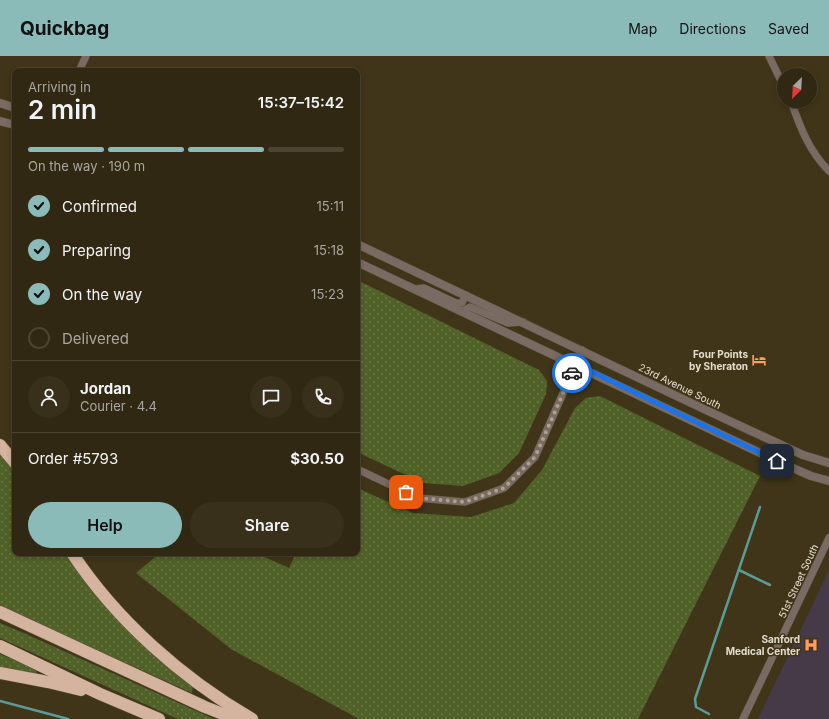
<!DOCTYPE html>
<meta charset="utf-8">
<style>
:root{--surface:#302812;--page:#38301b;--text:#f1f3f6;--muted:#a8a69f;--line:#4b4432;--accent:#8bbbb9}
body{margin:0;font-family:Inter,sans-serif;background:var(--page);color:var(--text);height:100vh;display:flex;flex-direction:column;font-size:15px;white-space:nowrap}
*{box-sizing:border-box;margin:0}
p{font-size:13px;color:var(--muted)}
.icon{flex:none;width:22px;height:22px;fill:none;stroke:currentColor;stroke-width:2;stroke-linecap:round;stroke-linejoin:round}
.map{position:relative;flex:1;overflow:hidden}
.details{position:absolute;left:12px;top:12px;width:348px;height:488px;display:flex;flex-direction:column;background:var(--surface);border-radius:8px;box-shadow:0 2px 6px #0003,0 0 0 1px var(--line)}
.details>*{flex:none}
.needle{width:26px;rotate:204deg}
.fabs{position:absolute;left:777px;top:12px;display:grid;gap:8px}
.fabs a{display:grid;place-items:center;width:40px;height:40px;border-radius:50%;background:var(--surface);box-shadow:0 2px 6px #0003,0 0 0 1px var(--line);font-size:20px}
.pin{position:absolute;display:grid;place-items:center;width:34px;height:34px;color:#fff;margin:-17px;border-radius:8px;box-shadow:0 2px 6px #0006}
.courier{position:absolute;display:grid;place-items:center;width:40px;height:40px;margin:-20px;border:3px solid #1a73e8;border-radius:50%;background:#fff;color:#222;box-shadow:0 1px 5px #0007}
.head em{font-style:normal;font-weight:600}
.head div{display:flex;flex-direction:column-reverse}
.head{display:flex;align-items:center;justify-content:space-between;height:68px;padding:0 16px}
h1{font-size:26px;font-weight:600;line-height:30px}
.bar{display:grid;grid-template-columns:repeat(4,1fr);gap:6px 4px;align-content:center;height:48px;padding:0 16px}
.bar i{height:5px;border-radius:3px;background:var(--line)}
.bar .current{background:var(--accent)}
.bar p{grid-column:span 4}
.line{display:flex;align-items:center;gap:10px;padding:0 16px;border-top:1px solid var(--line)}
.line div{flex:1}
.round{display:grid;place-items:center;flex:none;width:42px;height:42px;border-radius:21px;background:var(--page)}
ol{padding:0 16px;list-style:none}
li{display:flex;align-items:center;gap:12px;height:44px}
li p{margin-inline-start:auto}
li .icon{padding:4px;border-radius:50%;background:var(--accent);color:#111;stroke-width:4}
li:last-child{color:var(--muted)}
li i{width:22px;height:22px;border:2px solid var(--line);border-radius:50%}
.button{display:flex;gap:8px;margin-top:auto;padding:8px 16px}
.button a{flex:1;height:46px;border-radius:24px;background:var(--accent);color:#111;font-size:16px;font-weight:600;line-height:46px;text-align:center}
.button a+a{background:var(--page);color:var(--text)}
header{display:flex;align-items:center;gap:24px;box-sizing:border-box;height:56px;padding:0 20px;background:var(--accent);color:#111}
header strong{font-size:19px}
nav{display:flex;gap:22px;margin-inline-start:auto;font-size:14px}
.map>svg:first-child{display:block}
.medical{fill:#463948}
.grass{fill:url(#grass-dots)}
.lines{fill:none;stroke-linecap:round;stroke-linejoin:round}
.stream{stroke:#5a9c98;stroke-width:2.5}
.minor-casing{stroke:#5e5339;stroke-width:8}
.tertiary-casing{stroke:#5e5339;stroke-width:9}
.motorway-casing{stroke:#5e5339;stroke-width:13}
.minor{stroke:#796b63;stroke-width:7}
.tertiary{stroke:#796b63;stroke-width:8}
.motorway{stroke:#d4b39f;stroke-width:12}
.done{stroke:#aba38e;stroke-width:4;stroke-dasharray:0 7.2}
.route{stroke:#1a73e8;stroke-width:5}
.labels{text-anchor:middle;stroke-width:3;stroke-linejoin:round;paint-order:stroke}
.poi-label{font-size:10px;font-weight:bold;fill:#e4dece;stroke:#403518;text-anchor:end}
.street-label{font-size:10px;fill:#e4dece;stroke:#403518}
</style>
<header>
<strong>Quickbag</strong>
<nav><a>Map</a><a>Directions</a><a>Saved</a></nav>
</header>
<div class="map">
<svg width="829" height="663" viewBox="0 0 829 663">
<defs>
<pattern id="grass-dots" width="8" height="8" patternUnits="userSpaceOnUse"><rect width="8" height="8" fill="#516228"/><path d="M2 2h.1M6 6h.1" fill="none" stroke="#6a7846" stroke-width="1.8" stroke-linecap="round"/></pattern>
</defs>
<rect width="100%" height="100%" fill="#403518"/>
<!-- medical -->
<path class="medical" d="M 829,514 L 829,663 L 758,663 Z"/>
<!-- grass -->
<g class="grass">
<path d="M 361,226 L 539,314 L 547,325 L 546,338 L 519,397 L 499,417 L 463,430 L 423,427 L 357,396 L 357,235 Z"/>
<path d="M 600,340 L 760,420 L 638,663 L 359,663 L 231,593 L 136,517 L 160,497 L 256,497 L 289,512 L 296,497 L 357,497 L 357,432 L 413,457 L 471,461 L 514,447 L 542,414 L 575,352 L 586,342 Z"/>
<path d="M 0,396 L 15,415 L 15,497 L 66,497 L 71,505 L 193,630 L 192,637 L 0,550 Z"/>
<path d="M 0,567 L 26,578 L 214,663 L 178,663 L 160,655 L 0,582 Z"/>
<path d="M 0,598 L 37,614 L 36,620 L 0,612 Z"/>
</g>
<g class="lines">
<!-- stream -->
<g class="stream">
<path d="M 739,514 L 770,529"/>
<path d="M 0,645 L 68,663"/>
<path d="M 709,658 L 696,651 L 695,643 L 760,451"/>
</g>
<defs>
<g id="minor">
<path d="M 769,0 L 784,31"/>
<path d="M 79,15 L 86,0"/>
<path d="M 791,45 C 800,71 809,95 829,115"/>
<path d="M 416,233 L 424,232 L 456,247 L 462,247 L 466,239"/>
<path d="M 463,255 L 470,251 L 508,267 L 523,266"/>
<path d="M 357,413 L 418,442 L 465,446 L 504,432 L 535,401 L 582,294"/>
<path d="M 743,663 L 829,482"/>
</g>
<g id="tertiary">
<path d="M 0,47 L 15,52"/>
<path d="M 0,65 L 15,69"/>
<path d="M 357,188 L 708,355 L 803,399 L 829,407"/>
<path d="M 357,206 L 777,405 L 811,420 L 829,425"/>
</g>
<g id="motorway">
<path d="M 0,389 L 15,407"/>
<path d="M 72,497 C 117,565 182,622 252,663"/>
<path d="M 0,556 L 205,651 L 236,663"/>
<path d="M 0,590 L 100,638 L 159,663"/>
<path d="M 0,617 L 48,626 L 81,634"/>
</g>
</defs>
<!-- minor casing -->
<use href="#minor" class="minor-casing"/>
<!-- tertiary casing -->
<use href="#tertiary" class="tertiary-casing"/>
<!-- motorway casing -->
<use href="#motorway" class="motorway-casing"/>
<!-- minor -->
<use href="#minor" class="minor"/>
<!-- tertiary -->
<use href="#tertiary" class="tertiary"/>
<!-- motorway -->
<use href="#motorway" class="motorway"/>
</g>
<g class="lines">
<!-- done -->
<path class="done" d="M 406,436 L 418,442 L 465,446 L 504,432 L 535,401 L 572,317"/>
<!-- route -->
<path class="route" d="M 572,317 L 576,308 L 777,405"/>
</g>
<!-- icons -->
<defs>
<symbol id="hotel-bare" viewBox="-9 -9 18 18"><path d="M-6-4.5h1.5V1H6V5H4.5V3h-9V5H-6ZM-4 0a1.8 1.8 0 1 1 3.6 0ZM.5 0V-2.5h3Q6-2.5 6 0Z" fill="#ff9b5b" stroke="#403518" stroke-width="2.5" paint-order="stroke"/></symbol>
<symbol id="hospital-bare" viewBox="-9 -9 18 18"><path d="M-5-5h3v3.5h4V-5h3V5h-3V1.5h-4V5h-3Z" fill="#ff9b5b" stroke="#403518" stroke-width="2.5" paint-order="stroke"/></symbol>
</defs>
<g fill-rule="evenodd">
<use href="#hotel-bare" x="749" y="294" width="20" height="20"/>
<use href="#hospital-bare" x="801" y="579" width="20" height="20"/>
</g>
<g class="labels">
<!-- poi labels -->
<g class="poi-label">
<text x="748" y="302">Four Points<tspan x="748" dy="12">by Sheraton</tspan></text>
<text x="800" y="587">Sanford<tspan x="800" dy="12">Medical Center</tspan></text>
</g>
<!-- street labels -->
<g class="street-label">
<text transform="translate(680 330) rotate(26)" y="4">23rd Avenue South</text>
<text transform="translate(798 525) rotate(-65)" y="4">51st Street South</text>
</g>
</g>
</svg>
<div class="fabs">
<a><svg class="needle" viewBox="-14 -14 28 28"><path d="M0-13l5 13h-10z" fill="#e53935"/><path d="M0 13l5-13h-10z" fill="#a8a69f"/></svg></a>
</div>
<div class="pin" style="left:406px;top:436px;background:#ea580c"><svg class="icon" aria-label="bag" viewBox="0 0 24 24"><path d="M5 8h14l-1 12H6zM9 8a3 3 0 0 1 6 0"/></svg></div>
<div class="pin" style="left:777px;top:405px;background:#1f2937"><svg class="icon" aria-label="home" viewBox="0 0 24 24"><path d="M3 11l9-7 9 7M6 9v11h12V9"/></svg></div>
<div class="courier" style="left:572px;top:317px"><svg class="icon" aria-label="car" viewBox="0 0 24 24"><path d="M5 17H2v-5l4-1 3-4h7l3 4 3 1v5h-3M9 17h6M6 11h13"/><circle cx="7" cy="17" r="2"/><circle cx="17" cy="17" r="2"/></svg></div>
<section class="details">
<div class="head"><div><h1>2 min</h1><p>Arriving in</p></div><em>15:37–15:42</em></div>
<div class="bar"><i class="current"></i><i class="current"></i><i class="current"></i><i></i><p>On the way · 190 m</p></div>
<ol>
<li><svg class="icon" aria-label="check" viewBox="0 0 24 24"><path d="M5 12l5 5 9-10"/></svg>Confirmed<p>15:11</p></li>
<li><svg class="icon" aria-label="check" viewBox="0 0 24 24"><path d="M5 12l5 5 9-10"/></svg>Preparing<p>15:18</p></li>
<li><svg class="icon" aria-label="check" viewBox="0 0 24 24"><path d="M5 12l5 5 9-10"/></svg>On the way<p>15:23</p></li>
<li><i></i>Delivered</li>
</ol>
<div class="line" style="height:72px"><a class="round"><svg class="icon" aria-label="person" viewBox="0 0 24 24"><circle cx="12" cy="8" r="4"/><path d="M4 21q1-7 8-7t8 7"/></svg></a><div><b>Jordan</b><p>Courier · 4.4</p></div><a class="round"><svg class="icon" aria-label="chat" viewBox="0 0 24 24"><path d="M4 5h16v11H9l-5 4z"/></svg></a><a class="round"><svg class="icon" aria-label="phone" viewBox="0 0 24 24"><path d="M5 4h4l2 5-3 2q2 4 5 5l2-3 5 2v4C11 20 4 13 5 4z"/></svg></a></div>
<div class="line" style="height:52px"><div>Order #5793</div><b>$30.50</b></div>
<div class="button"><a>Help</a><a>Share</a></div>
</section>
</div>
